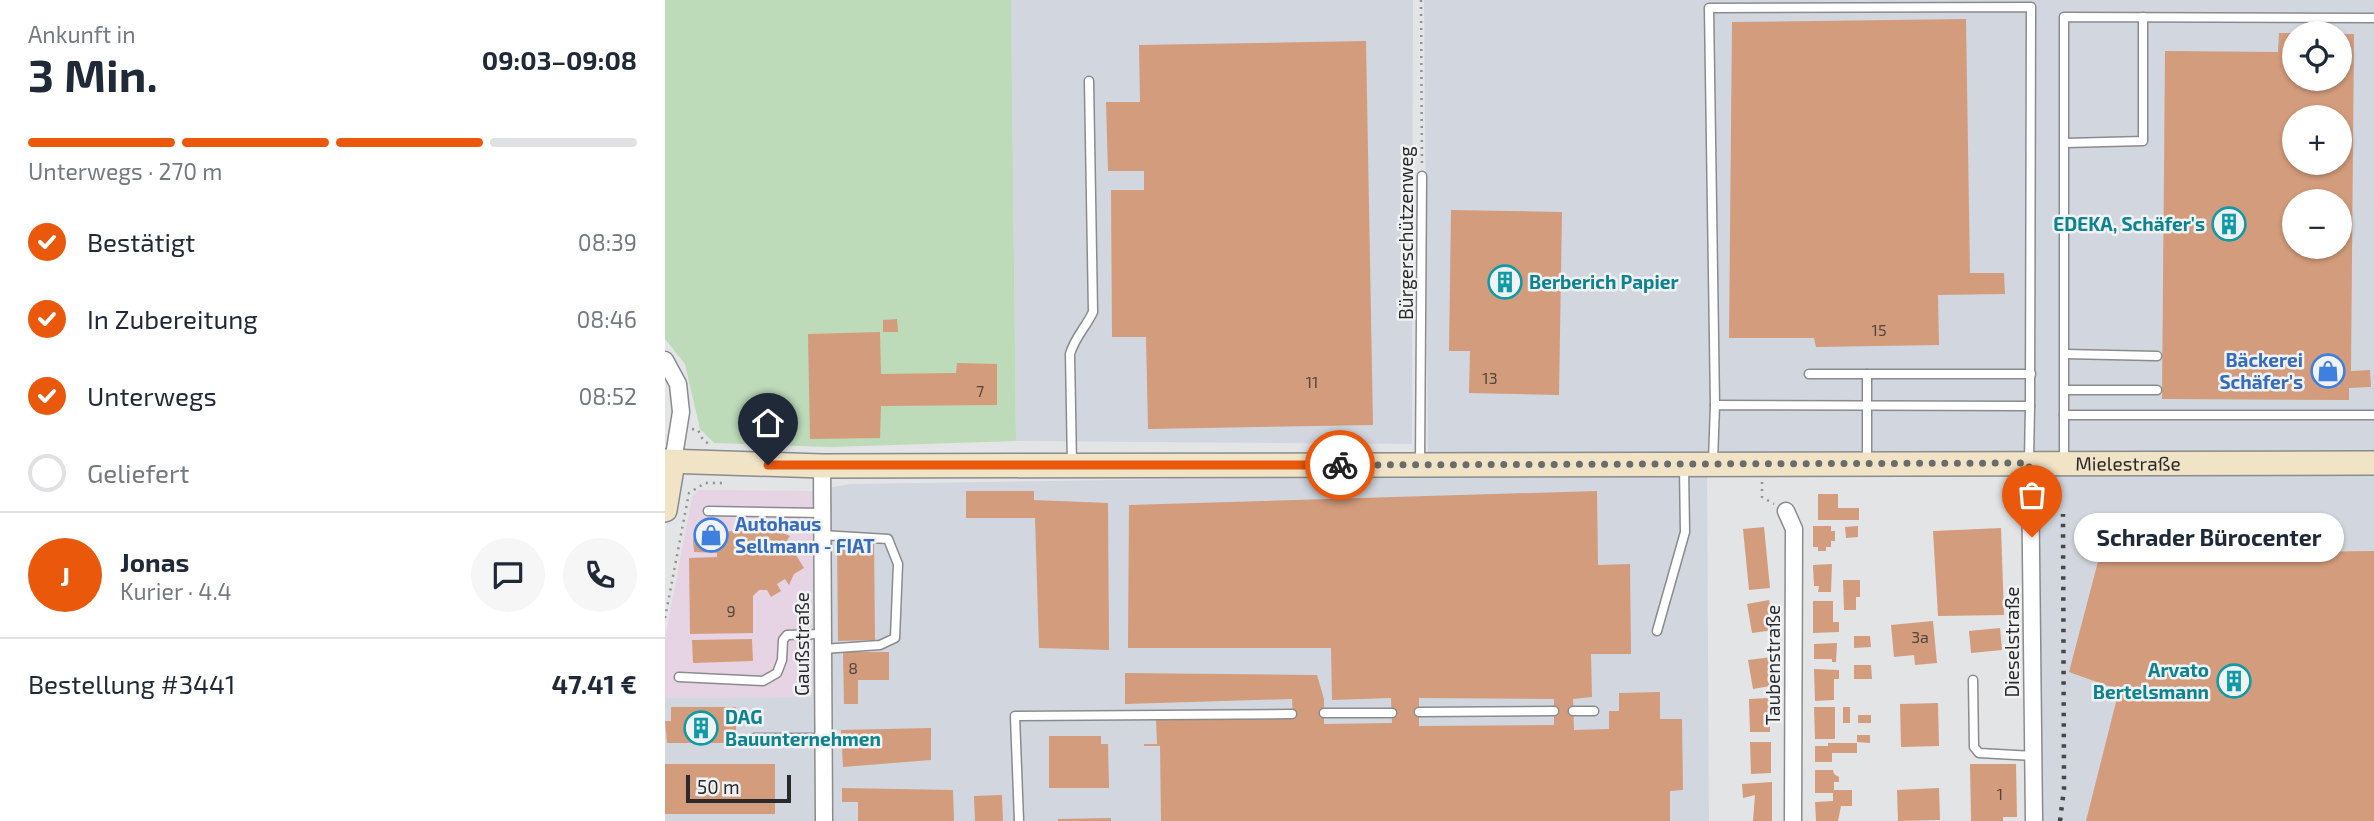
<!DOCTYPE html>
<html lang="de">
<meta charset="utf-8">
<style>
:root{--surface:#fff;--page:#f6f6f7;--text:#1f2937;--muted:#747a83;--line:#e0e1e3;--accent:#ea580c}
body{margin:0;font-family:"Exo 2",sans-serif;background:var(--page);color:var(--text);height:100vh;display:flex;flex-direction:column;font-size:26px;white-space:nowrap}
*{box-sizing:border-box;margin:0}
p{font-size:23px;color:var(--muted)}
.icon{flex:none;width:38px;height:38px;fill:none;stroke:currentColor;stroke-width:2;stroke-linecap:round;stroke-linejoin:round}
.map{position:relative;flex:1;overflow:hidden}
.drawer{display:flex;flex-direction:column;background:var(--surface);width:665px}
.drawer>*{flex:none}
.buttons{position:absolute;left:1617px;top:21px;display:grid;gap:14px}
.buttons a{display:grid;place-items:center;width:70px;height:70px;border-radius:50%;background:var(--surface);box-shadow:0 2px 5px #0004;font-size:35px}
.scale{position:absolute;left:21px;bottom:18px;width:105px;box-sizing:border-box;padding-left:7px;border:4px solid #2a2a2b;border-top:0;font-size:19px;line-height:24px;white-space:nowrap;color:#2a2a2b;-webkit-text-stroke:5px #f0f2f3;paint-order:stroke}
.pin{position:absolute;display:grid;place-items:center;width:60px;height:60px;color:#fff;margin:-72px -30px;border-radius:50% 50% 50% 0;rotate:-45deg;box-shadow:0 0 7px #0007}
.pin .icon{rotate:45deg}
.courier{position:absolute;display:grid;place-items:center;width:70px;height:70px;margin:-35px;border:5px solid #ea580c;border-radius:50%;background:#fff;color:#222;box-shadow:0 2px 9px #0007}
.bubble{position:absolute;height:49px;border-radius:24px;background:var(--surface);box-shadow:0 2px 5px #0004;font-size:23px;font-weight:700;line-height:49px;text-align:center}
.head em{font-style:normal;font-weight:700}
.head div{display:flex;flex-direction:column-reverse}
.head{display:flex;align-items:center;justify-content:space-between;height:119px;padding:0 28px}
h1{font-size:46px;font-weight:700;line-height:52px}
.bar{display:grid;grid-template-columns:repeat(4,1fr);gap:10px 7px;align-content:center;height:84px;padding:0 28px}
.bar i{height:9px;border-radius:5px;background:var(--line)}
.bar .on{background:var(--accent)}
.bar p{grid-column:span 4}
.line{display:flex;align-items:center;gap:18px;padding:0 28px;border-top:2px solid var(--line)}
.line div{flex:1}
.round{display:grid;place-items:center;flex:none;width:74px;height:74px;border-radius:37px;background:var(--page)}
ol{padding:0 28px;list-style:none}
li{display:flex;align-items:center;gap:21px;height:77px}
li p{margin-inline-start:auto}
li .icon{padding:7px;border-radius:50%;background:var(--accent);color:#fff;stroke-width:4}
li:last-child{color:var(--muted)}
li i{width:38px;height:38px;border:4px solid var(--line);border-radius:50%}
main{display:flex;flex:1;min-height:0}
.map>svg:first-child{display:block}
.commercial{fill:#e6d4e5}
.built{fill:#d2d7df;fill-rule:evenodd}
.green{fill:#bddab9}
.building{fill:#d39c7c;fill-rule:evenodd}
.lines{fill:none;stroke-linecap:round;stroke-linejoin:round}
.lane-casing{stroke:#8a8b8d;stroke-width:11}
.street-casing{stroke:#8a8b8d;stroke-width:19}
.secondary-casing{stroke:#8a8b8d;stroke-width:26}
.path{stroke:#909092;stroke-width:2.5;stroke-dasharray:2 5;stroke-linecap:butt}
.lane{stroke:#fff;stroke-width:8}
.street{stroke:#fff;stroke-width:16}
.secondary{stroke:#f1e4c6;stroke-width:23}
.rail{stroke:#464647;stroke-width:4.5;stroke-dasharray:3.5 7;stroke-linecap:butt}
.done{stroke:#6b6b6c;stroke-width:7;stroke-dasharray:0 12.6}
.route{stroke:#ea580c;stroke-width:9}
.labels{text-anchor:middle;stroke-width:5;stroke-linejoin:round;paint-order:stroke}
.number-label{font-size:16px;fill:#54463f}
.culture-label{font-size:19px;font-weight:bold;fill:#0d838f;stroke:#f0f2f3;text-anchor:end}
.street-label{font-size:19px;fill:#2a2a2b;stroke:#f0f2f3}
.shop-label{font-size:19px;font-weight:bold;fill:#366cbe;stroke:#f0f2f3;text-anchor:end}
</style>
<main>
<section class="drawer">
<div class="head"><div><h1>3 Min.</h1><p>Ankunft in</p></div><em>09:03–09:08</em></div>
<div class="bar"><i class="on"></i><i class="on"></i><i class="on"></i><i></i><p>Unterwegs · 270 m</p></div>
<ol>
<li><svg class="icon" aria-label="check" viewBox="0 0 24 24"><path d="M5 12l5 5 9-10"/></svg>Bestätigt<p>08:39</p></li>
<li><svg class="icon" aria-label="check" viewBox="0 0 24 24"><path d="M5 12l5 5 9-10"/></svg>In Zubereitung<p>08:46</p></li>
<li><svg class="icon" aria-label="check" viewBox="0 0 24 24"><path d="M5 12l5 5 9-10"/></svg>Unterwegs<p>08:52</p></li>
<li><i></i>Geliefert</li>
</ol>
<div class="line" style="height:126px"><b class="round" style="background:var(--accent);color:#fff">J</b><div><b>Jonas</b><p>Kurier · 4.4</p></div><a class="round"><svg class="icon" aria-label="chat" viewBox="0 0 24 24"><path d="M4 5h16v11H9l-5 4z"/></svg></a><a class="round"><svg class="icon" aria-label="phone" viewBox="0 0 24 24"><path d="M5 4h4l2 5-3 2q2 4 5 5l2-3 5 2v4C11 20 4 13 5 4z"/></svg></a></div>
<div class="line" style="height:91px"><div>Bestellung #3441</div><b>47.41 €</b></div>
</section>
<div class="map">
<svg width="1709" height="821" viewBox="0 0 1709 821">
<rect width="100%" height="100%" fill="#e3e4e6"/>
<!-- commercial -->
<path class="commercial" d="M 33,490 L 146,491 L 148,510 L 147,697 L 0,698 L 0,639 L 27,497 Z"/>
<!-- built -->
<g class="built">
<path d="M 346,0 L 748,0 L 747,444 L 351,441 Z"/>
<path d="M 759,0 L 1709,0 L 1709,821 L 1372,821 L 1375,471 L 1042,469 L 1044,821 L 0,821 L 0,698 L 147,697 L 148,510 L 146,491 L 185,484 L 763,475 ZM 1629,33 L 1675,33 L 1675,79 L 1629,79 ZM 1629,117 L 1675,117 L 1675,163 L 1629,163 ZM 1629,201 L 1675,201 L 1675,247 L 1629,247 Z"/>
</g>
<!-- green -->
<path class="green" d="M 0,0 L 346,0 L 351,441 L 166,447 L 49,443 L 35,429 L 20,364 L 0,339 Z"/>
<!-- building -->
<g class="building">
<path d="M 1301,19 L 1305,273 L 1339,273 L 1340,294 L 1273,295 L 1274,345 L 1151,347 L 1149,338 L 1064,338 L 1067,22 Z"/>
<path d="M 1614,33 L 1629,33 L 1629,79 L 1675,79 L 1675,34 L 1689,34 L 1686,371 L 1705,370 L 1706,387 L 1684,388 L 1684,400 L 1497,399 L 1500,51 L 1613,52 ZM 1629,117 L 1675,117 L 1675,163 L 1629,163 ZM 1629,201 L 1675,201 L 1675,247 L 1629,247 Z"/>
<path d="M 701,41 L 708,425 L 483,429 L 481,337 L 447,337 L 446,190 L 479,190 L 479,171 L 443,171 L 441,102 L 475,102 L 474,45 Z"/>
<path d="M 786,210 L 897,212 L 894,395 L 804,393 L 805,351 L 784,351 Z"/>
<path d="M 232,319 L 233,332 L 218,332 L 218,320 Z"/>
<path d="M 215,332 L 216,374 L 291,373 L 292,363 L 332,364 L 332,405 L 216,406 L 215,438 L 145,439 L 143,334 Z"/>
<path d="M 301,491 L 369,491 L 369,500 L 443,503 L 444,650 L 374,648 L 370,518 L 301,518 Z"/>
<path d="M 932,491 L 933,565 L 965,564 L 966,654 L 926,654 L 927,697 L 908,699 L 909,730 L 944,729 L 944,711 L 954,711 L 954,693 L 995,692 L 995,719 L 1017,719 L 1018,790 L 1005,791 L 1005,821 L 496,821 L 495,746 L 479,746 L 479,744 L 492,744 L 491,720 L 628,719 L 627,699 L 460,704 L 460,673 L 652,675 L 659,699 L 659,724 L 727,723 L 726,698 L 667,700 L 666,648 L 463,648 L 464,505 ZM 754,698 L 889,699 L 889,725 L 754,726 Z"/>
<path d="M 1153,494 L 1173,494 L 1173,508 L 1194,508 L 1194,520 L 1153,520 Z"/>
<path d="M 1148,526 L 1166,526 L 1166,531 L 1170,531 L 1170,541 L 1166,541 L 1166,547 L 1161,547 L 1161,551 L 1153,551 L 1153,547 L 1148,547 Z"/>
<path d="M 1193,526 L 1193,537 L 1181,538 L 1180,527 Z"/>
<path d="M 1099,527 L 1105,588 L 1084,590 L 1078,529 Z"/>
<path d="M 1336,528 L 1339,615 L 1273,616 L 1268,531 Z"/>
<path d="M 118,530 L 118,533 L 125,536 L 122,540 L 139,568 L 129,574 L 124,585 L 120,579 L 112,584 L 116,591 L 106,597 L 102,590 L 94,590 L 88,596 L 88,633 L 25,634 L 24,558 L 52,557 L 52,553 L 29,552 L 28,540 L 37,532 Z"/>
<path d="M 172,542 L 209,542 L 210,640 L 173,641 Z"/>
<path d="M 1709,551 L 1709,821 L 1421,821 L 1454,690 L 1404,672 L 1435,554 Z"/>
<path d="M 1167,564 L 1166,592 L 1153,592 L 1154,586 L 1149,586 L 1148,565 Z"/>
<path d="M 1178,580 L 1195,580 L 1195,597 L 1191,597 L 1191,610 L 1179,610 Z"/>
<path d="M 1104,600 L 1109,630 L 1087,633 L 1082,604 Z"/>
<path d="M 1148,601 L 1168,601 L 1168,622 L 1174,622 L 1174,632 L 1148,633 Z"/>
<path d="M 1268,621 L 1272,663 L 1250,665 L 1249,655 L 1229,657 L 1226,625 Z"/>
<path d="M 1335,628 L 1337,650 L 1306,653 L 1304,631 Z"/>
<path d="M 1189,636 L 1205,636 L 1206,647 L 1189,648 Z"/>
<path d="M 87,639 L 88,661 L 28,663 L 27,640 Z"/>
<path d="M 1172,643 L 1171,662 L 1167,662 L 1167,659 L 1149,659 L 1149,644 Z"/>
<path d="M 178,652 L 224,652 L 224,680 L 193,680 L 193,704 L 179,704 Z"/>
<path d="M 1107,657 L 1111,685 L 1088,689 L 1083,660 Z"/>
<path d="M 1189,665 L 1206,665 L 1207,679 L 1189,679 Z"/>
<path d="M 1149,669 L 1174,670 L 1174,679 L 1169,679 L 1169,700 L 1150,701 Z"/>
<path d="M 1104,698 L 1105,732 L 1085,732 L 1084,699 Z"/>
<path d="M 1273,703 L 1274,746 L 1236,747 L 1235,704 Z"/>
<path d="M 6,707 L 71,707 L 71,743 L 2,743 L 0,721 L 6,721 Z"/>
<path d="M 1149,707 L 1170,707 L 1170,739 L 1150,739 Z"/>
<rect x="1178" y="707" width="7" height="16"/>
<rect x="1193" y="715" width="13" height="8"/>
<path d="M 266,728 L 266,760 L 178,767 L 176,730 Z"/>
<path d="M 1192,735 L 1205,735 L 1205,743 L 1192,742 Z"/>
<path d="M 384,736 L 436,736 L 436,744 L 443,744 L 444,788 L 384,788 Z"/>
<path d="M 1085,742 L 1106,742 L 1106,773 L 1086,774 Z"/>
<path d="M 1163,743 L 1192,743 L 1192,753 L 1167,753 L 1167,762 L 1150,762 L 1150,746 L 1163,746 Z"/>
<rect x="0" y="764" width="110" height="50"/>
<path d="M 1305,764 L 1351,764 L 1352,817 L 1338,817 L 1338,821 L 1306,821 Z"/>
<path d="M 1150,770 L 1168,770 L 1169,774 L 1174,777 L 1174,782 L 1169,782 L 1169,790 L 1187,790 L 1187,806 L 1176,806 L 1173,821 L 1151,821 L 1150,802 L 1168,801 L 1168,793 L 1150,793 Z"/>
<path d="M 1107,782 L 1107,821 L 1088,821 L 1090,795 L 1078,798 L 1077,784 Z"/>
<path d="M 177,788 L 288,790 L 289,821 L 193,821 L 193,802 L 177,802 Z"/>
<path d="M 1274,788 L 1275,820 L 1233,821 L 1232,790 Z"/>
<path d="M 337,795 L 338,821 L 310,821 L 309,796 Z"/>
<path d="M 446,818 L 446,821 L 393,821 L 393,819 Z"/>
</g>
<g class="lines">
<defs>
<g id="lane">
<path d="M 1401,143 L 1478,141 L 1478,17"/>
<path d="M 1400,354 L 1492,356"/>
<path d="M 1144,374 L 1366,374"/>
<path d="M 1400,390 L 1492,390"/>
<path d="M 1050,405 L 1044,8 L 1366,7 L 1365,406"/>
<path d="M 1399,415 L 1399,17 L 1709,18"/>
<path d="M 1399,460 L 1399,415 L 1709,415"/>
<path d="M 1048,461 L 1050,405 L 1365,406 L 1364,460"/>
<path d="M 1202,461 L 1202,374"/>
<path d="M 755,463 L 757,176"/>
<path d="M 407,465 L 405,354 C 410,337 421,327 428,312 L 424,81"/>
<path d="M 43,511 L 157,513"/>
<path d="M 157,535 L 223,539 L 233,564 L 230,638 L 215,645 L 158,649"/>
<path d="M 992,631 L 1020,532 L 1019,467"/>
<path d="M 14,677 L 98,681 L 112,673 L 117,660 L 118,640 L 122,635 L 158,634"/>
<path d="M 1308,680 L 1309,747 L 1314,753 L 1369,756"/>
<path d="M 908,711 L 929,711"/>
<path d="M 754,712 L 889,711"/>
<path d="M 659,713 L 727,713"/>
<path d="M 89,738 L 158,738"/>
<path d="M 354,821 L 350,716 L 627,714"/>
</g>
<g id="street">
<path d="M 0,360 L 13,384 L 16,412 L 8,462"/>
<path d="M 1365,463 L 1369,821"/>
<path d="M 157,466 L 159,821"/>
<path d="M 1121,511 L 1129,529 L 1128,821"/>
</g>
<g id="secondary">
<path id="s1" d="M 0,461 L 157,466 L 1709,463"/>
<path d="M 0,510 L 8,462"/>
</g>
</defs>
<!-- lane casing -->
<use href="#lane" class="lane-casing"/>
<!-- street casing -->
<use href="#street" class="street-casing"/>
<!-- secondary casing -->
<use href="#secondary" class="secondary-casing"/>
<!-- path -->
<g class="path">
<path d="M 756,0 L 757,165"/>
<path d="M 27,429 L 33,430 L 38,440 L 44,444"/>
<path d="M 1097,482 L 1097,497 L 1109,504"/>
<path d="M 0,618 L 24,493 L 40,483 L 58,483"/>
</g>
<!-- lane -->
<use href="#lane" class="lane"/>
<!-- street -->
<use href="#street" class="street"/>
<!-- secondary -->
<use href="#secondary" class="secondary"/>
<!-- rail -->
<path class="rail" d="M 1395,821 L 1399,789 L 1398,514"/>
</g>
<g class="lines">
<!-- done -->
<path class="done" d="M 675,465 L 1364,463 L 1367,537"/>
<!-- route -->
<path class="route" d="M 103,465 L 675,465"/>
</g>
<!-- icons -->
<defs>
<symbol id="building-ring" viewBox="-11 -11 22 22"><circle r="9.5" fill="#f0f2f3" stroke="#0f9aa8" stroke-width="1.5"/><path d="M-4-6H4V6H1V3H-1V6H-4ZM-2.5-4.3h1.7v1.8h-1.7ZM.8-4.3h1.7v1.8H.8ZM-2.5-1h1.7V.8h-1.7ZM.8-1h1.7V.8H.8Z" fill="#0f9aa8"/></symbol>
<symbol id="shop-ring" viewBox="-11 -11 22 22"><circle r="9.5" fill="#f0f2f3" stroke="#3f7fe0" stroke-width="1.5"/><path d="M-5-2.5h2.3a2.7 3.5 0 0 1 5.4 0H5L5.5 6h-11ZM-1.5-2.5h3a1.5 2.3 0 0 0-3 0Z" fill="#3f7fe0"/></symbol>
</defs>
<g fill-rule="evenodd">
<use href="#building-ring" x="1545" y="205" width="38" height="38"/>
<use href="#building-ring" x="821" y="263" width="38" height="38"/>
<use href="#shop-ring" x="1644" y="352" width="38" height="38"/>
<use href="#shop-ring" x="27" y="516" width="38" height="38"/>
<use href="#building-ring" x="1550" y="662" width="38" height="38"/>
<use href="#building-ring" x="17" y="709" width="38" height="38"/>
</g>
<g class="labels">
<!-- number labels -->
<g class="number-label">
<text x="1214" y="336">15</text>
<text x="825" y="384">13</text>
<text x="647" y="388">11</text>
<text x="315" y="397">7</text>
<text x="66" y="617">9</text>
<text x="1255" y="643">3a</text>
<text x="188" y="674">8</text>
<text x="1335" y="800">1</text>
</g>
<!-- culture labels -->
<g class="culture-label">
<text x="1540" y="231">EDEKA, Schäfer's</text>
<text x="864" y="289" text-anchor="start">Berberich Papier</text>
<text x="1544" y="677">Arvato<tspan x="1544" dy="22">Bertelsmann</tspan></text>
<text x="60" y="724" text-anchor="start">DAG<tspan x="60" dy="22">Bauunternehmen</tspan></text>
</g>
<!-- street labels -->
<g class="street-label">
<text transform="translate(741 233) rotate(-90)" y="7">Bürgerschützenweg</text>
<text dy="7" stroke="none"><textPath href="#s1" startOffset="1463">Mielestraße</textPath></text>
<text transform="translate(1347 642) rotate(-90)" y="7">Dieselstraße</text>
<text transform="translate(137 644) rotate(-90)" y="7">Gaußstraße</text>
<text transform="translate(1108 665) rotate(-90)" y="7">Taubenstraße</text>
</g>
<!-- shop labels -->
<g class="shop-label">
<text x="1638" y="367">Bäckerei<tspan x="1638" dy="22">Schäfer's</tspan></text>
<text x="70" y="531" text-anchor="start">Autohaus<tspan x="70" dy="22">Sellmann - FIAT</tspan></text>
</g>
</g>
</svg>
<div class="buttons">
<a><svg class="icon" aria-label="locate" viewBox="0 0 24 24"><circle cx="12" cy="12" r="6"/><path d="M12 2v4M12 18v4M2 12h4M18 12h4"/></svg></a>
<a>+</a>
<a>−</a>
</div>
<div class="scale">50 m</div>
<div class="pin" style="left:1367px;top:537px;background:#ea580c"><svg class="icon" aria-label="bag" viewBox="0 0 24 24"><path d="M5 8h14l-1 12H6zM9 8a3 3 0 0 1 6 0"/></svg></div>
<div class="pin" style="left:103px;top:465px;background:#1f2937"><svg class="icon" aria-label="home" viewBox="0 0 24 24"><path d="M3 11l9-7 9 7M6 9v11h12V9"/></svg></div>
<div class="courier" style="left:675px;top:465px"><svg class="icon" aria-label="bike" viewBox="0 0 24 24"><circle cx="6" cy="16" r="4"/><circle cx="18" cy="16" r="4"/><path d="M6 16l4-8h5l3 8M10 8l3 8H6M13 5h3"/></svg></div>
<div class="bubble" style="left:1409px;top:513px;width:270px">Schrader Bürocenter</div>
</div>
</main>
